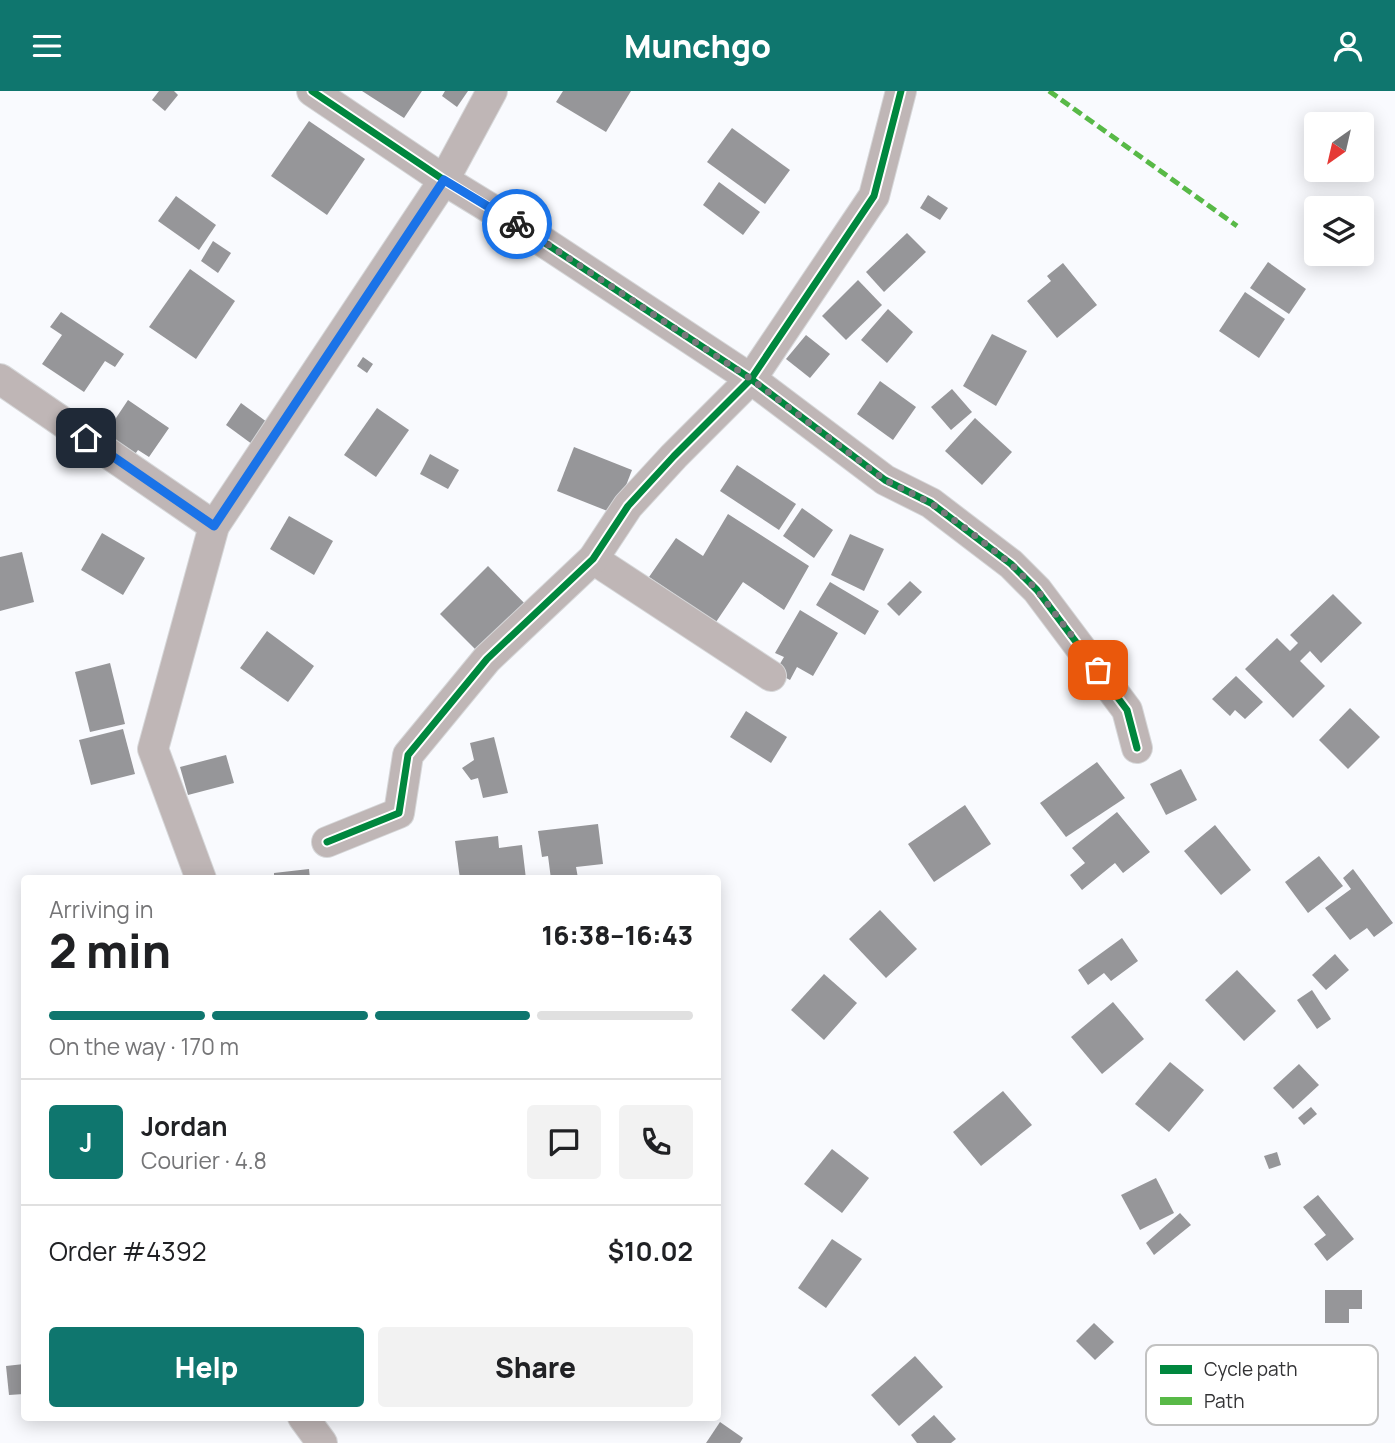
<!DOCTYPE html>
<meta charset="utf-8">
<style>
:root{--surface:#fff;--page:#f2f2f2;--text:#202124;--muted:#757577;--line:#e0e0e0;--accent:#0f766e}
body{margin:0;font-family:Manrope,sans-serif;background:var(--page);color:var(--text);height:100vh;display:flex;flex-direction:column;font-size:26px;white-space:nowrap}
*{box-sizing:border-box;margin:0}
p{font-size:23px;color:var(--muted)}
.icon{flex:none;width:38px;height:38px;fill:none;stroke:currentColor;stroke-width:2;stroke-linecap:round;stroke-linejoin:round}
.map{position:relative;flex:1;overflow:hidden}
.panel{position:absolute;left:21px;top:784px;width:700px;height:546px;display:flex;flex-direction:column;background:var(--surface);border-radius:7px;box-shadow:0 4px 18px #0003}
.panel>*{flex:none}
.needle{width:46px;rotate:214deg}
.controls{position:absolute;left:1304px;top:21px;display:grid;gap:14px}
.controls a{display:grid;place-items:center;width:70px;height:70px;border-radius:7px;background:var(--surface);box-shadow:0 4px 18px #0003;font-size:35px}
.pin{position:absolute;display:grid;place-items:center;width:60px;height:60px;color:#fff;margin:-30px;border-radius:14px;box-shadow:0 4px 10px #0006}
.courier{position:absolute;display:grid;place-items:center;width:70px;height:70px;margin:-35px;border:5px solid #1a73e8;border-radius:50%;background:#fff;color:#222;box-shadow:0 2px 9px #0007}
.summary em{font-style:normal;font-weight:800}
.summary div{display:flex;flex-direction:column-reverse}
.summary{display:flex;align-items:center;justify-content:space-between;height:119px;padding:0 28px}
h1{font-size:46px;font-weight:800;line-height:52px}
.bar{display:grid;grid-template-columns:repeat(4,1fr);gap:10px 7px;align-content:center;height:84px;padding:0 28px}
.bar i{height:9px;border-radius:5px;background:var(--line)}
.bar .current{background:var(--accent)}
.bar p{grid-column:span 4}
.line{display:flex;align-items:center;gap:18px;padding:0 28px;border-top:2px solid var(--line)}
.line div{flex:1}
.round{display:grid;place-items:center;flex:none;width:74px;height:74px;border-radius:7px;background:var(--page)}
.button{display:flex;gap:14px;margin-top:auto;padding:14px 28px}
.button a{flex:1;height:80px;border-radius:7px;background:var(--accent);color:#fff;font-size:28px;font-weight:800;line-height:80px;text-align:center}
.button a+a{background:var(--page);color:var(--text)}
header{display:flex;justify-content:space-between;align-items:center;height:91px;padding:0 28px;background:var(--accent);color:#fff;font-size:32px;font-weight:800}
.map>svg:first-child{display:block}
.building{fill:#969699}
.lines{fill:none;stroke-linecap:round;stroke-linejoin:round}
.minor-casing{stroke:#d6d7d9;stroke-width:32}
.minor{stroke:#bfb6b6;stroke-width:30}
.quiet{stroke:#58b947;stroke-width:5;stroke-dasharray:10 5;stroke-linecap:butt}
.cycleway-casing{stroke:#fff;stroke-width:11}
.cycleway{stroke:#00873e;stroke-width:7}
.done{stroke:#78787b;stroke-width:7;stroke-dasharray:0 12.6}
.route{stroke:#1a73e8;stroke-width:9}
.key{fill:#fff;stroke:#c2c2c2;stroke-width:2}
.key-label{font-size:19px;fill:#323234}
</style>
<header><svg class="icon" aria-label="menu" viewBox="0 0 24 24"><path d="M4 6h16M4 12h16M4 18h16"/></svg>Munchgo<svg class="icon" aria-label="person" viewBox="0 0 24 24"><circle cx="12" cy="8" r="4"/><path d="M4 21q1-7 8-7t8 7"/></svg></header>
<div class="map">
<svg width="1395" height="1352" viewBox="0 0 1395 1352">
<rect width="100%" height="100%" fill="#f9fafe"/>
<!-- building -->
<g class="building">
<path d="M 159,0 L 174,0 L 178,4 L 165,20 L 152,9 Z"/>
<path d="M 362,0 L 422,0 L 404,27 Z"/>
<path d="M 445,0 L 468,0 L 457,16 L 442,5 Z"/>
<path d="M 563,0 L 631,0 L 606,41 L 556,11 Z"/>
<path d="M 309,30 L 365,68 L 327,124 L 271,85 Z"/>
<path d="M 732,37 L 790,79 L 765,113 L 707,71 Z"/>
<path d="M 719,91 L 760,121 L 743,144 L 703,114 Z"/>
<path d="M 928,104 L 948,117 L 940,129 L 920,117 Z"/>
<path d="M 176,105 L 216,134 L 199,159 L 158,130 Z"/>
<path d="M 907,142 L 926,161 L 884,201 L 866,181 Z"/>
<path d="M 213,150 L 231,162 L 218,182 L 201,170 Z"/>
<path d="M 1268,171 L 1306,198 L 1289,223 L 1250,197 Z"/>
<path d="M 1063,172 L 1097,214 L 1057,247 L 1027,210 L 1051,190 L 1047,185 Z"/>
<path d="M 190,178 L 235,210 L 196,268 L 149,236 Z"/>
<path d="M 858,189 L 882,214 L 846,249 L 822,225 Z"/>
<path d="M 1245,201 L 1285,228 L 1259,267 L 1219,240 Z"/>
<path d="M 888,218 L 913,241 L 887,272 L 861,249 Z"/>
<path d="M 61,221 L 124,263 L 115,276 L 105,270 L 84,301 L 42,273 L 62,244 L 50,236 Z"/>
<path d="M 992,243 L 1027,260 L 996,315 L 963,295 Z"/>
<path d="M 806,244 L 830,263 L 810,287 L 786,268 Z"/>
<path d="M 363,266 L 373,273 L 367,282 L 357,275 Z"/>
<path d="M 880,290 L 916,316 L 893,349 L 857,323 Z"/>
<path d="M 952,298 L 972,321 L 951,339 L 931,316 Z"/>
<path d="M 128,309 L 169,337 L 149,366 L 138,359 L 133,366 L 104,345 Z"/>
<path d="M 241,312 L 271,334 L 256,356 L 226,334 Z"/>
<path d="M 377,317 L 409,339 L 376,386 L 344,364 Z"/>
<path d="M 975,327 L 1012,361 L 982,394 L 945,360 Z"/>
<path d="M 574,356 L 632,379 L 615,423 L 557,400 Z"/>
<path d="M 430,363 L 459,379 L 448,398 L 420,383 Z"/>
<path d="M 737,374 L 796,413 L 779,439 L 720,400 Z"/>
<path d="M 802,417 L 833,439 L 814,467 L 783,445 Z"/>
<path d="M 728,423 L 809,475 L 784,519 L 743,491 L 716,531 L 649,486 L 676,447 L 703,465 Z"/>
<path d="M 289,425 L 333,450 L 314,484 L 270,458 Z"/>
<path d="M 102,442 L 145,467 L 123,504 L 81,479 Z"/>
<path d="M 850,443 L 884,458 L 864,500 L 831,484 Z"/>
<path d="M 22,461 L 34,511 L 0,520 L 0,466 Z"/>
<path d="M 488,475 L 534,522 L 486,569 L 440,523 Z"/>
<path d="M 910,490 L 922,501 L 899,525 L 887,513 Z"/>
<path d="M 830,491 L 879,520 L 865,544 L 816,514 Z"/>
<path d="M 1333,503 L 1362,532 L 1321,572 L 1310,560 L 1300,570 L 1325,595 L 1293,627 L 1245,578 L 1277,547 L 1290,560 L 1298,552 L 1290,544 Z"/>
<path d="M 800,519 L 838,542 L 813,585 L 797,576 L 790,589 L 775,581 L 784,566 L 775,562 Z"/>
<path d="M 267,540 L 314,575 L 288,611 L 240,577 Z"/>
<path d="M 110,572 L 125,633 L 90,641 L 75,581 Z"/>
<path d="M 1236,585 L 1263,611 L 1245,628 L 1235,619 L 1230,625 L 1212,608 Z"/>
<path d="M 1350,617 L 1380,646 L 1348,678 L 1319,649 Z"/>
<path d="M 746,620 L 787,646 L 771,672 L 730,646 Z"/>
<path d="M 123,638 L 135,683 L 91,694 L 79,649 Z"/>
<path d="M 494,646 L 508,702 L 483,707 L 478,687 L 471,689 L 462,677 L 474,669 L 470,652 Z"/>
<path d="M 226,664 L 234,692 L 188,704 L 180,676 Z"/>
<path d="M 1097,671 L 1125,707 L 1066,746 L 1040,712 Z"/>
<path d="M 1181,678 L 1197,709 L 1166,724 L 1150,693 Z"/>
<path d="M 965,714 L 991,753 L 934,791 L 908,753 Z"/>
<path d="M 1117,721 L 1150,761 L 1123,782 L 1115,772 L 1082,799 L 1070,784 L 1085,772 L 1072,757 Z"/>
<path d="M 598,733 L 603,773 L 576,776 L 578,787 L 551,788 L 548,765 L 542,766 L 538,740 Z"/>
<path d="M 1215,734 L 1251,779 L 1221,804 L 1184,760 Z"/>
<path d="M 498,745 L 499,757 L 522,754 L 526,788 L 460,788 L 455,750 Z"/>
<path d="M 1319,765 L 1343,795 L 1308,822 L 1285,791 Z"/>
<path d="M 309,778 L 310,788 L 274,788 L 274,782 Z"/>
<path d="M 1353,778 L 1393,832 L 1374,846 L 1367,837 L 1350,849 L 1325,817 L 1351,798 L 1343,787 Z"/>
<path d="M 880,819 L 917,858 L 886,887 L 849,848 Z"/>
<path d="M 1122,847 L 1138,870 L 1111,890 L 1104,882 L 1088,894 L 1078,879 Z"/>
<path d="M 1335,863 L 1349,879 L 1326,899 L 1312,884 Z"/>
<path d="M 1237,879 L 1276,920 L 1244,950 L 1205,909 Z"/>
<path d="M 824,883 L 857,912 L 824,949 L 791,919 Z"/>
<path d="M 1312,899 L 1331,928 L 1317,938 L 1297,909 Z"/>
<path d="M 1113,911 L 1144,948 L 1102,983 L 1071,946 Z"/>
<path d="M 1170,971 L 1204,999 L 1169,1041 L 1135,1013 Z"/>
<path d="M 1299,973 L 1319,994 L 1293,1018 L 1273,997 Z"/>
<path d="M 1003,1000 L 1032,1034 L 981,1075 L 953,1041 Z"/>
<path d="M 1311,1016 L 1317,1023 L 1304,1034 L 1298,1027 Z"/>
<path d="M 832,1058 L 869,1087 L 842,1122 L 804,1093 Z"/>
<path d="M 1277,1061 L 1281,1074 L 1269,1078 L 1264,1065 Z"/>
<path d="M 1156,1087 L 1174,1122 L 1140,1139 L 1121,1104 Z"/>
<path d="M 1318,1104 L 1354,1148 L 1327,1170 L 1314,1153 L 1326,1144 L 1303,1116 Z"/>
<path d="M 1180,1122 L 1191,1134 L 1154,1164 L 1146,1152 Z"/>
<path d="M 832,1148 L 862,1168 L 826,1217 L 798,1197 Z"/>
<path d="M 1325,1199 L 1362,1199 L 1362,1218 L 1349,1218 L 1349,1232 L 1325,1232 Z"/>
<path d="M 1094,1232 L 1114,1251 L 1095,1269 L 1076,1250 Z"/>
<path d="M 915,1265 L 943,1296 L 899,1335 L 871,1304 Z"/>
<path d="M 24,1273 L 24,1303 L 9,1304 L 6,1275 Z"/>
<path d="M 934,1324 L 956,1348 L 951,1352 L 917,1352 L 911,1344 Z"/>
<path d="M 720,1331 L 743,1347 L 740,1352 L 706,1352 Z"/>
</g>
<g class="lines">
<defs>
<g id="minor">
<path d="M 312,0 L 444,89 L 524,138 L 751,288 L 885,389 L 931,412 L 1011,473 L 1037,499 L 1127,619 L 1137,657"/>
<path d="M 0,288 L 214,435"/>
<path d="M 593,468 L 771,585"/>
<path d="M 327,751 L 399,722 L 408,664 L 487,568 L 593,468 L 628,415 L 674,365 L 751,288 L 874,105 L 901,0"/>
<path d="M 201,788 L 153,658 L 214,435 L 444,89 L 492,0"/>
<path d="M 303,1326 L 322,1352"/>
</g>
</defs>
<!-- minor casing -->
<use href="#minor" class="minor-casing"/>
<!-- minor -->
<use href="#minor" class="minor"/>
<!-- quiet -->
<path class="quiet" d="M 1049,0 L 1237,135"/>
<defs>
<g id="cycleway">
<path d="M 312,0 L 444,89 L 524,138 L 751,288 L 885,389 L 931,412 L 1011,473 L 1037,499 L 1127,619 L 1137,657"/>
<path d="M 327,751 L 399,722 L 408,664 L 487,568 L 593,468 L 628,415 L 674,365 L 751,288 L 874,105 L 901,0"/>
</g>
</defs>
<!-- cycleway casing -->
<use href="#cycleway" class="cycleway-casing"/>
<!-- cycleway -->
<use href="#cycleway" class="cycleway"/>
</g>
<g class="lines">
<!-- done -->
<path class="done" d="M 517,133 L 751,288 L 885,389 L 931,412 L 969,440 L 1011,473 L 1037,499 L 1098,579"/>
<!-- route -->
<path class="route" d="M 86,347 L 214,435 L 444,89 L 517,133"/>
</g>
<!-- legend -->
<rect x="1146" y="1254" width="232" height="80" rx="10" class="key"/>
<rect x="1160" y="1274" width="32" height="9" fill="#00873e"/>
<rect x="1160" y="1306" width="32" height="8" fill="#58b947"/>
<g class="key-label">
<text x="1204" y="1285">Cycle path</text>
<text x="1204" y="1317">Path</text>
</g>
</svg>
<div class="controls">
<a><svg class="needle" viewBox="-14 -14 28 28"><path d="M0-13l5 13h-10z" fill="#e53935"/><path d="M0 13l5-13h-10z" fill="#757577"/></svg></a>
<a><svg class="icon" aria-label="layers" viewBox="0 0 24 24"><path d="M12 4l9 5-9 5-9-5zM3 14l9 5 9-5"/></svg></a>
</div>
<div class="pin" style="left:1098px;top:579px;background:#ea580c"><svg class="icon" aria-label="bag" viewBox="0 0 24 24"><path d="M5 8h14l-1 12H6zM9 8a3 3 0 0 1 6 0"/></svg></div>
<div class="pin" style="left:86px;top:347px;background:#1f2937"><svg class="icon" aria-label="home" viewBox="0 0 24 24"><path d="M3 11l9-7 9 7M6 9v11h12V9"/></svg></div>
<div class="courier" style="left:517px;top:133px"><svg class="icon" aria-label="bike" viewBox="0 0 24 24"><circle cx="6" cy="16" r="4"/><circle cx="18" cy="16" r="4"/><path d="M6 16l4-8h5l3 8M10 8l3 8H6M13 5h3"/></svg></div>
<section class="panel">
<div class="summary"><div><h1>2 min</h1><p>Arriving in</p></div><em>16:38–16:43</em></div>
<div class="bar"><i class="current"></i><i class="current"></i><i class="current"></i><i></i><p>On the way · 170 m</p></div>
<div class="line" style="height:126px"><b class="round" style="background:var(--accent);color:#fff">J</b><div><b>Jordan</b><p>Courier · 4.8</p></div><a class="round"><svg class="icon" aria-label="chat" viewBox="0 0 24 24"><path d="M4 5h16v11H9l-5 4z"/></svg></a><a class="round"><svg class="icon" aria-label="phone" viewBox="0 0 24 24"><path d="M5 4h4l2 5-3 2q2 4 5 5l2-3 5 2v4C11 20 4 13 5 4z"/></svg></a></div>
<div class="line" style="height:91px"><div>Order #4392</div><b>$10.02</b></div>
<div class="button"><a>Help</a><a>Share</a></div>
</section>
</div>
